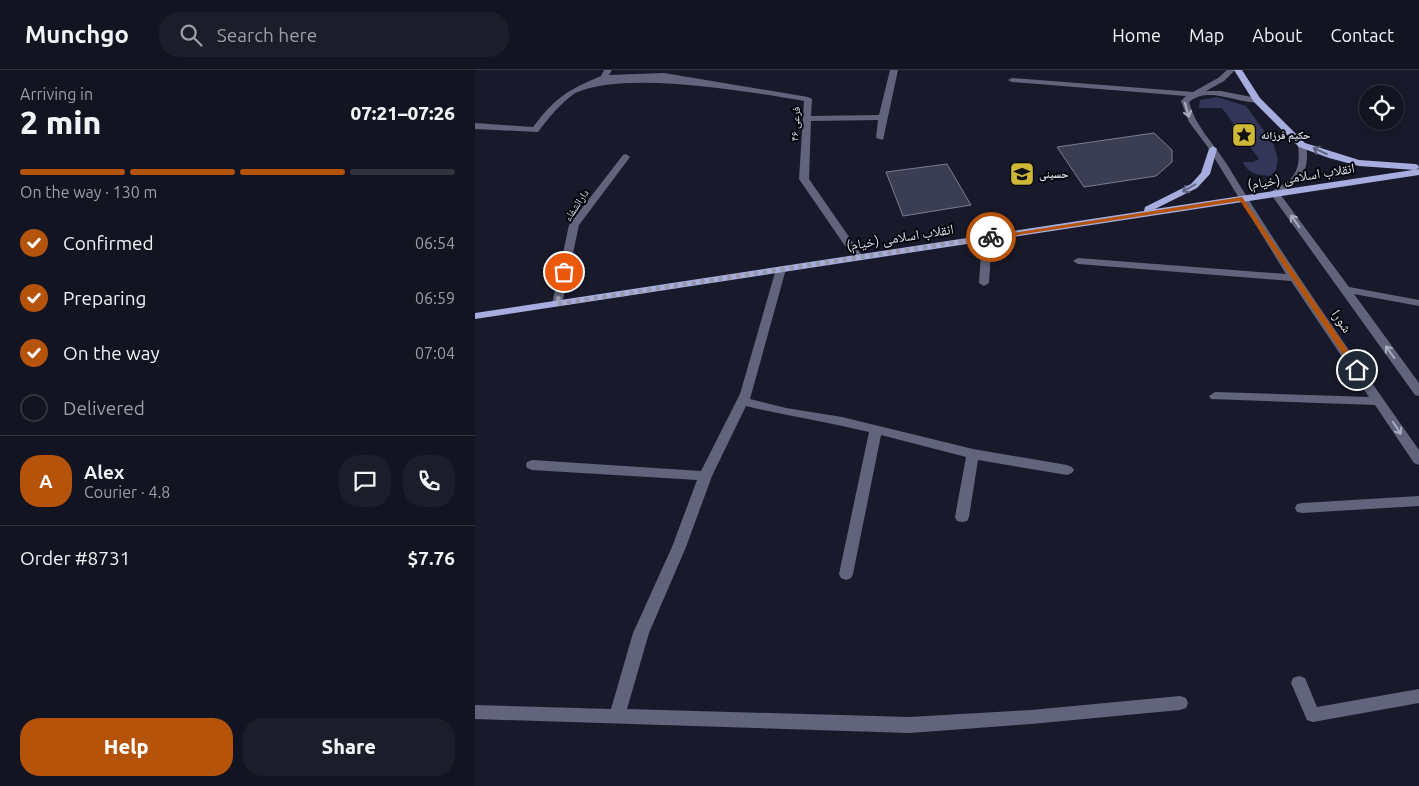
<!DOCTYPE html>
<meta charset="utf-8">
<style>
:root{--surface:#121421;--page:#1b1d2a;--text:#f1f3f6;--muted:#9c9ea5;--line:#31333f;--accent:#b45309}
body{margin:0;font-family:Ubuntu,"Noto Naskh Arabic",sans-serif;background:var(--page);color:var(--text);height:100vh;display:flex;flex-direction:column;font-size:19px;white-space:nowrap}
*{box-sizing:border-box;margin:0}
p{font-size:16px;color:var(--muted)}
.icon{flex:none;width:28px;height:28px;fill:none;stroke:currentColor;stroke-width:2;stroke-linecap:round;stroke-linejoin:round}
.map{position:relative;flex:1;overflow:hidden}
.side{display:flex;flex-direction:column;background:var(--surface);width:475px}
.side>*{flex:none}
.buttons{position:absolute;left:884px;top:15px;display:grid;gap:10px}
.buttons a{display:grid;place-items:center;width:45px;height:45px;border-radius:50%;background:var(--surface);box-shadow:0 5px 20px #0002,0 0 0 1px var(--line);font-size:25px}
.pin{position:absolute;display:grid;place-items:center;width:42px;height:42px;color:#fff;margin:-21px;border:2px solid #fff;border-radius:50%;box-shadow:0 1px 5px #0007}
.courier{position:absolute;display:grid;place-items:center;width:50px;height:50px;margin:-25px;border:4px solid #b45309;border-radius:50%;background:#fff;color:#222;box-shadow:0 1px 6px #0007}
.overview em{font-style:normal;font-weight:800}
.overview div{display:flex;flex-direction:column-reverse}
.overview{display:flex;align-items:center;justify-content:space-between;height:85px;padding:0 20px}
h1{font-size:32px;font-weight:800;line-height:38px}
.bar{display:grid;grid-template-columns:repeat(4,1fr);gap:8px 5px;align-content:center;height:60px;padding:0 20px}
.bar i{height:6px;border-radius:4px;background:var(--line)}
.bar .current{background:var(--accent)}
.bar p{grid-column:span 4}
.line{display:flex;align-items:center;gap:12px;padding:0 20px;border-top:1px solid var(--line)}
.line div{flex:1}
.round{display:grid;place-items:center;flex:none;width:52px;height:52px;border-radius:20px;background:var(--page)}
ol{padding:0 20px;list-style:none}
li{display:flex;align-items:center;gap:15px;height:55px}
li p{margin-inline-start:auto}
li .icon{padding:5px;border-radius:50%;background:var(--accent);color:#fff;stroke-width:4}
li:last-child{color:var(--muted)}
li i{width:28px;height:28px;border:2px solid var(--line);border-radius:50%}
.button{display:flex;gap:10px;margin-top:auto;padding:10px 20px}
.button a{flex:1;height:58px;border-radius:20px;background:var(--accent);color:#fff;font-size:20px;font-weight:800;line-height:58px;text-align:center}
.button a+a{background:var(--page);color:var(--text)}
header{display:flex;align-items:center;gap:30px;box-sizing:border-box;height:70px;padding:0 25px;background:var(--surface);border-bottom:1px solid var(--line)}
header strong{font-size:24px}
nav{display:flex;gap:28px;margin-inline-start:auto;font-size:18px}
.search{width:350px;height:45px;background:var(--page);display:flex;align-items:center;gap:12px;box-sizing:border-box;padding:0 18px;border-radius:20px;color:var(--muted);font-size:19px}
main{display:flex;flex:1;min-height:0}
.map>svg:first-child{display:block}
.green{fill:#333658}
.building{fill:#3b3d52;stroke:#7a7d94}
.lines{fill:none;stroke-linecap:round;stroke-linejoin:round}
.minor{fill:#61647b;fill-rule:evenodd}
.major{fill:#a7adde;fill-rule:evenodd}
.oneway{stroke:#aaadbe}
.oneway2{stroke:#5e6280}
.route{fill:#b45309}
.done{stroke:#9799a8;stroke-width:5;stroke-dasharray:0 9}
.labels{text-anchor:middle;stroke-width:4;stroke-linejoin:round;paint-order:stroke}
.far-street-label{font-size:11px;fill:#dbddea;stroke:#05060d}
.far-poi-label{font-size:11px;font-weight:bold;fill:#dbddea;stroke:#05060d;text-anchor:start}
.street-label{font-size:14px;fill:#dbddea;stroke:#05060d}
</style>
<header>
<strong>Munchgo</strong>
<div class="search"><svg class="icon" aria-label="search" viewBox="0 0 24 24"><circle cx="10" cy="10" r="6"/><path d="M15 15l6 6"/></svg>Search here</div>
<nav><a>Home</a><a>Map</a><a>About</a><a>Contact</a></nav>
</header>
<main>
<section class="side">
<div class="overview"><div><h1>2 min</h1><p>Arriving in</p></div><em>07:21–07:26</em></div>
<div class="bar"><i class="current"></i><i class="current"></i><i class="current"></i><i></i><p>On the way · 130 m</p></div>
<ol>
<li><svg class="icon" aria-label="check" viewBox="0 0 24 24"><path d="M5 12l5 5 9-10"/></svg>Confirmed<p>06:54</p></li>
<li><svg class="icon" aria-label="check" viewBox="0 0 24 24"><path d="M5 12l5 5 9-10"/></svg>Preparing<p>06:59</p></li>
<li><svg class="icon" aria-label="check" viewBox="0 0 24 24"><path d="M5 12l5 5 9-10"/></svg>On the way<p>07:04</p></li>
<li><i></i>Delivered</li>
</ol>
<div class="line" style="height:90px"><b class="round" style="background:var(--accent);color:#fff">A</b><div><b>Alex</b><p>Courier · 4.8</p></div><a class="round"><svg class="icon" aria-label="chat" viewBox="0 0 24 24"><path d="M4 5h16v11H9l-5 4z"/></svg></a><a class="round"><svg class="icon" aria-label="phone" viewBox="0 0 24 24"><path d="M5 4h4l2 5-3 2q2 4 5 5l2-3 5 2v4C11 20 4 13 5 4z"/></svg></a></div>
<div class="line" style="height:65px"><div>Order #8731</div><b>$7.76</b></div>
<div class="button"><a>Help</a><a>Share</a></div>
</section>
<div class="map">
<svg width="944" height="716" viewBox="0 0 944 716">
<rect width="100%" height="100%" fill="#181a2c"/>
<!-- green -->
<path class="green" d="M 742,27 L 771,36 L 798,73 L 803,89 L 801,100 L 795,106 C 783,105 773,104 768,92 L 778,92 L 784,89 L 747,38 L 724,38 L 725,30 Z"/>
<!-- building -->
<g class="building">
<path d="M 679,63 L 697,80 L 697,92 L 681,106 L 609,117 L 582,77 Z"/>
<path d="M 472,94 L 496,135 L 428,146 L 411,102 Z"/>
</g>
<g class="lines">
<!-- minor -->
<g class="minor">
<path d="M 129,0 L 137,0 L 134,5 L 189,3 L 333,27 L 337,29 L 336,46 L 404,45 L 415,0 L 423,0 L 408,70 L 401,68 L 403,50 L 336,51 L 334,109 L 388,187 L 387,189 L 379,189 L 324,109 L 329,31 C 270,21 151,0 100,23 C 85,34 74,47 63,62 L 0,59 L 0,53 L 58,57 C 81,27 91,21 126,6 Z"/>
<path d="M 752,0 L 760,0 L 749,11 L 731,21 L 746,21 L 782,28 L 786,30 L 785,32 C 762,35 735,15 714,32 C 720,56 740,75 753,96 C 812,194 879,287 944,380 L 944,395 L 939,393 L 900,335 L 736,329 L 734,326 L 740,322 L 894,327 L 816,211 L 603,194 L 598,191 L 603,188 L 811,204 L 732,76 L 714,52 L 706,31 L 711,26 L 537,12 L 533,10 L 537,8 L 718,22 L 743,8 Z"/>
<path d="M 827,72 L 831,75 C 835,99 827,113 805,124 L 874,217 L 944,230 L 944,236 L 879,224 L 944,313 L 944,326 L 940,325 L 795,123 C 799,119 804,117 809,114 C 824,105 825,91 823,75 Z"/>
<path d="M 151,84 L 155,87 L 104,155 L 87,234 L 86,236 L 78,236 L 77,234 L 94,155 L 148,85 Z"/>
<path d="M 512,165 L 517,168 L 514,213 L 509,216 L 504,213 L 507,168 Z"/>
<path d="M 306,196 L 311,199 L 275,329 L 311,338 L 367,347 L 498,379 L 592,395 L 597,397 L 599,400 L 597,403 L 592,405 L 503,390 L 494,447 L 492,451 L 487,452 L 482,451 L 480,447 L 491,387 L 406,365 L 378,504 L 376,508 L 371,510 L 366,508 L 364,504 L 394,362 C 353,352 312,346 271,336 L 237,406 L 211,477 L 174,563 L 152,639 L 434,647 L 556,640 L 705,626 L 711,628 L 713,633 L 711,638 L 705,640 L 556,654 L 434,663 L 0,649 L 0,635 L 136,639 L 158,563 L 197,477 L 222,410 L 57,400 L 52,398 L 51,395 L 52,392 L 57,390 L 226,401 L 265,324 L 301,199 Z"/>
<path d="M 944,426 L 944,436 L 827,443 L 822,442 L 820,438 L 822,434 L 827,433 Z"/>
<path d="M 824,606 L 830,608 L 842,637 L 944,619 L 944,633 L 838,652 L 832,650 L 816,613 L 818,608 Z"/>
</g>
<!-- major -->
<g class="major">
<path d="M 759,0 L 767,0 L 785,28 L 830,73 L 884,90 L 940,94 L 943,95 L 944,98 L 940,100 L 884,96 L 854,88 L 824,77 L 779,32 Z"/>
<path d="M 738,76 L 742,79 L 735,104 L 722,118 L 680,139 L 944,99 L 944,105 L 0,249 L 0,243 L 669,141 L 670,137 L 716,114 L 726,103 L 734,79 Z"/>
</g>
</g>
<!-- one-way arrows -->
<defs><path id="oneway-shaft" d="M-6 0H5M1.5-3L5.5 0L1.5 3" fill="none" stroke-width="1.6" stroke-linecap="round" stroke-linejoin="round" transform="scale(1.25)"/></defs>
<g class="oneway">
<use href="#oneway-shaft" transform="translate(712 40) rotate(73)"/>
<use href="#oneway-shaft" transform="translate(820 151) rotate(-126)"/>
<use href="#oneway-shaft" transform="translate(915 282) rotate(-126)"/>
<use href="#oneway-shaft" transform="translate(922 358) rotate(56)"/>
</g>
<g class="oneway2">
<use href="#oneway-shaft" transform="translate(845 81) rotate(-156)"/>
<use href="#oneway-shaft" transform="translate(714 118) rotate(150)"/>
</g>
<!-- route -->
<path class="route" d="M 767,127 L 885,298 L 885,302 L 880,302 L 765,131 L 516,169 L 512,167 Z"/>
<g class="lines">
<!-- done -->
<path class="done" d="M 89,202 L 82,234 L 516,167"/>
</g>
<!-- icons -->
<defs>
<symbol id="sight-square" viewBox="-11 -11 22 22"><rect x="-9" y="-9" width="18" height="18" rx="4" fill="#ceb837" stroke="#05060d"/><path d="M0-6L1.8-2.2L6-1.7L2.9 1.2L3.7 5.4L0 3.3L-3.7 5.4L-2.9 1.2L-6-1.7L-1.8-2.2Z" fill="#111"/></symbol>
<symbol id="school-square" viewBox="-11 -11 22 22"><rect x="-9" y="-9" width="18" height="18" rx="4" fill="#ceb837" stroke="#05060d"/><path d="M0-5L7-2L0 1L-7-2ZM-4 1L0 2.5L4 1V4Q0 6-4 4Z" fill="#111"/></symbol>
</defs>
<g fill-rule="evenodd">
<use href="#sight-square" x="755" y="51" width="28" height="28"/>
<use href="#school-square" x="533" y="90" width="28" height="28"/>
</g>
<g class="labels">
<!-- far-street labels -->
<g class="far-street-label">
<text transform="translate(320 54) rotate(-87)" y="4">فرعی ۴۶</text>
<text transform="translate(101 135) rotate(-56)" y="4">دارالشفاء</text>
</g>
<!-- far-poi labels -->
<g class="far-poi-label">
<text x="786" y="69">حکیم فرزانه</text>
<text x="564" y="108">حسینی</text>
</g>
<!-- street labels -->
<g class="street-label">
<text transform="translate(826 106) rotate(-9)" y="5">انقلاب اسلامی (خیام)</text>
<text transform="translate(425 167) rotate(-9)" y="5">انقلاب اسلامی (خیام)</text>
<text transform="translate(867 251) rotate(56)" y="5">شورا</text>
</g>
</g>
</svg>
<div class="buttons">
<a><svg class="icon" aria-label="locate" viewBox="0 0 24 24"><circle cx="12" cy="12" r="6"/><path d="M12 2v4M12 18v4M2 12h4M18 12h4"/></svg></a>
</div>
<div class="pin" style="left:89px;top:202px;background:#ea580c"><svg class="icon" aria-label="bag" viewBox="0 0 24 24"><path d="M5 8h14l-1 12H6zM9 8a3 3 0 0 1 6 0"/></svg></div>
<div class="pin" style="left:882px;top:300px;background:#1f2937"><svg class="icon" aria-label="home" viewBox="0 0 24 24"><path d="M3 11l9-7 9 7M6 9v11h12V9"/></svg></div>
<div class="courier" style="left:516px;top:167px"><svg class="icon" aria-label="bike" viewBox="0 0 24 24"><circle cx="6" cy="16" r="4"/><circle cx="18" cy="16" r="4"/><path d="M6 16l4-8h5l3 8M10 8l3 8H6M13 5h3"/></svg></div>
</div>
</main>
